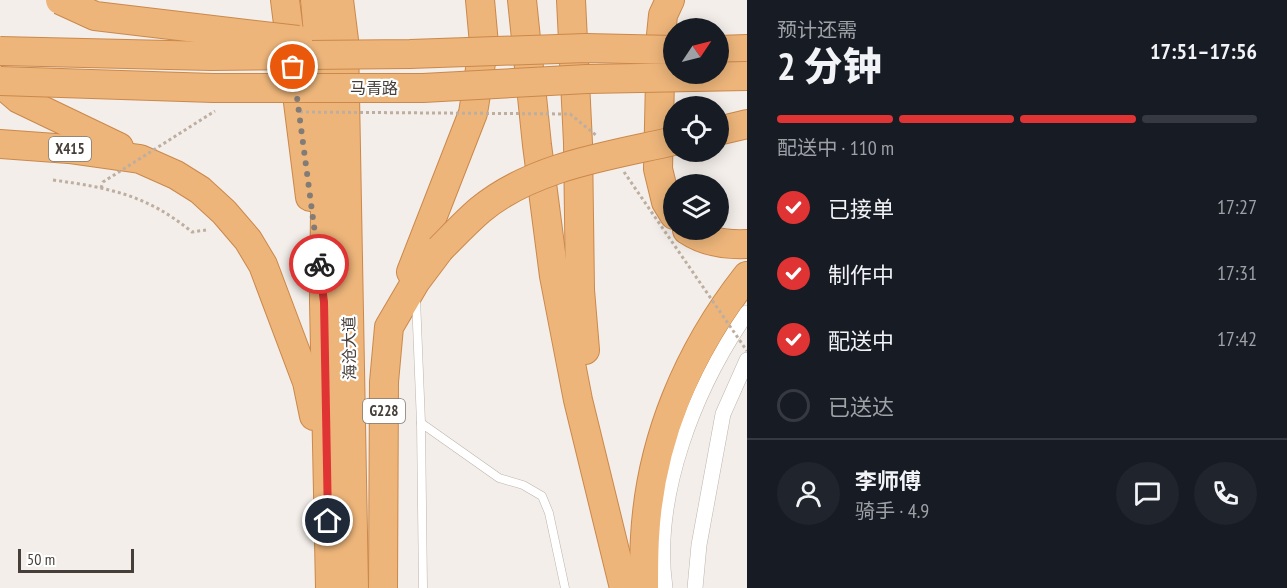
<!DOCTYPE html>
<html lang="zh">
<meta charset="utf-8">
<style>
:root{--surface:#171b24;--page:#20242c;--text:#f1f3f6;--muted:#9ea1a6;--line:#363941;--accent:#e03333}
body{margin:0;font-family:"PT Sans Narrow","Noto Sans SC",sans-serif;background:var(--page);color:var(--text);height:100vh;display:flex;flex-direction:column;font-size:22px;white-space:nowrap}
*{box-sizing:border-box;margin:0}
p{font-size:20px;color:var(--muted)}
.icon{flex:none;width:33px;height:33px;fill:none;stroke:currentColor;stroke-width:2;stroke-linecap:round;stroke-linejoin:round}
.map{position:relative;flex:1;overflow:hidden}
.sheet{display:flex;flex-direction:column;background:var(--surface);width:540px}
.sheet>*{flex:none}
.needle{width:39px;rotate:55deg}
.fabs{position:absolute;left:663px;top:18px;display:grid;gap:12px}
.fabs a{display:grid;place-items:center;width:66px;height:66px;border-radius:50%;background:var(--surface);box-shadow:0 3px 15px #0003;font-size:30px}
.scale{position:absolute;left:18px;bottom:15px;width:116px;box-sizing:border-box;padding-left:6px;border:3px solid #463e38;border-top:0;font-size:16px;line-height:21px;white-space:nowrap;color:#463e38;-webkit-text-stroke:4px #fff;paint-order:stroke}
.pin{position:absolute;display:grid;place-items:center;width:51px;height:51px;color:#fff;margin:-26px;border:3px solid #fff;border-radius:50%;box-shadow:0 2px 6px #0007}
.courier{position:absolute;display:grid;place-items:center;width:60px;height:60px;margin:-30px;border:4px solid #e03333;border-radius:50%;background:#fff;color:#222;box-shadow:0 2px 8px #0007}
.head em{font-style:normal;font-weight:800}
.head div{display:flex;flex-direction:column-reverse}
.head{display:flex;align-items:center;justify-content:space-between;height:102px;padding:0 30px}
h1{font-size:39px;font-weight:800;line-height:45px}
.bar{display:grid;grid-template-columns:repeat(4,1fr);gap:9px 6px;align-content:center;height:72px;padding:0 30px}
.bar i{height:8px;border-radius:4px;background:var(--line)}
.bar .on{background:var(--accent)}
.bar p{grid-column:span 4}
.line{display:flex;align-items:center;gap:15px;padding:0 30px;border-top:2px solid var(--line)}
.line div{flex:1}
.round{display:grid;place-items:center;flex:none;width:63px;height:63px;border-radius:32px;background:var(--page)}
ol{padding:0 30px;list-style:none}
li{display:flex;align-items:center;gap:18px;height:66px}
li p{margin-inline-start:auto}
li .icon{padding:6px;border-radius:50%;background:var(--accent);color:#fff;stroke-width:4}
li:last-child{color:var(--muted)}
li i{width:33px;height:33px;border:3px solid var(--line);border-radius:50%}
main{display:flex;flex:1;min-height:0}
.map>svg:first-child{display:block}
.lines{fill:none;stroke-linecap:round;stroke-linejoin:round}
.lane-casing{stroke:#bdb5ad;stroke-width:9}
.street-casing{stroke:#bdb5ad;stroke-width:16}
.highway-casing{stroke:#cb884b;stroke-width:30}
.path{stroke:#bdaea0;stroke-width:3;stroke-dasharray:3 3;stroke-linecap:butt}
.lane{stroke:#fff;stroke-width:8}
.street{stroke:#fff;stroke-width:15}
.highway{stroke:#edb57a;stroke-width:28}
.highway-bridge-casing{stroke:#cb884b;stroke-width:30;stroke-linecap:butt}
.path-bridge{stroke:#bdaea0;stroke-width:3;stroke-dasharray:3 3;stroke-linecap:butt}
.highway-bridge{stroke:#edb57a;stroke-width:28}
.done{stroke:#837c76;stroke-width:6;stroke-dasharray:0 10.8}
.route{stroke:#e03333;stroke-width:8}
.labels{text-anchor:middle;stroke-width:4.5;stroke-linejoin:round;paint-order:stroke}
.shield{fill:#fff;stroke:#7e7874;stroke-width:1.5}
.shield-label{font-size:15px;font-weight:bold;fill:#463e38}
.street-label{font-size:16px;fill:#463e38;stroke:#fff}
</style>
<main>
<div class="map">
<svg width="747" height="588" viewBox="0 0 747 588">
<rect width="100%" height="100%" fill="#f3eee9"/>
<g class="lines">
<defs>
<g id="lane">
<path d="M 416,299 L 421,423 L 423,588"/>
<path d="M 421,423 L 499,478 L 523,485 L 542,496 L 549,513 L 565,588"/>
</g>
<g id="street">
<path d="M 665,588 C 652,496 695,388 747,313"/>
<path d="M 695,588 L 699,545 L 723,414 L 747,360"/>
</g>
<g id="highway">
<path d="M 285,0 L 310,197"/>
<path d="M 315,0 L 326,123 L 324,302 L 330,588"/>
<path d="M 339,0 L 344,40 L 354,588"/>
<path d="M 522,0 L 537,145 L 554,276 L 578,400 L 624,588"/>
<path d="M 571,0 L 578,143 L 580,290 L 585,350"/>
<path d="M 670,0 L 663,15 L 661,35 L 658,169 L 666,202 L 674,215"/>
<path d="M 718,50 L 747,49"/>
<path d="M 0,83 L 19,99 L 119,147"/>
<path d="M 718,131 L 747,124"/>
<path d="M 0,144 L 69,149 L 140,159 L 176,175 L 200,190 L 224,212 L 248,240 L 263,265 L 307,382 L 314,416"/>
<path d="M 687,230 C 705,242 726,245 747,244"/>
<path d="M 411,272 L 473,113 L 484,44 L 480,0"/>
<path d="M 383,588 L 384,382 L 389,327 L 416,281 L 440,249"/>
<path d="M 644,588 C 644,571 644,554 645,537 C 650,441 688,351 747,276"/>
</g>
</defs>
<!-- lane casing -->
<use href="#lane" class="lane-casing"/>
<!-- street casing -->
<use href="#street" class="street-casing"/>
<!-- highway casing -->
<use href="#highway" class="highway-casing"/>
<!-- path -->
<path class="path" d="M 53,180 C 110,188 147,195 192,232 L 206,230"/>
<!-- lane -->
<use href="#lane" class="lane"/>
<!-- street -->
<use href="#street" class="street"/>
<!-- highway -->
<use href="#highway" class="highway"/>
<defs>
<g id="highway-bridge">
<path d="M 60,0 L 95,16 L 298,40"/>
<path d="M 0,51 L 211,56 L 410,54 L 586,48 L 674,50"/>
<path d="M 0,81 L 213,88 L 423,88 L 587,79 L 747,76"/>
<path d="M 440,249 C 453,236 466,222 480,210 C 533,166 609,156 674,141"/>
</g>
</defs>
<!-- highway-bridge casing -->
<use href="#highway-bridge" class="highway-bridge-casing"/>
<!-- path-bridge -->
<g class="path-bridge">
<path d="M 300,112 L 570,114 L 597,136"/>
<path d="M 624,172 L 747,351"/>
<path d="M 101,188 L 103,182 L 215,111"/>
</g>
<!-- highway-bridge -->
<use href="#highway-bridge" class="highway-bridge"/>
</g>
<g class="lines">
<!-- done -->
<path class="done" d="M 293,67 L 319,264"/>
<!-- route -->
<path class="route" d="M 319,264 L 324,302 L 328,521"/>
</g>
<g class="labels">
<!-- shield labels -->
<g class="shield">
<rect x="49" y="137" width="42" height="24" rx="4.5"/>
<rect x="363" y="399" width="42" height="24" rx="4.5"/>
</g>
<g class="shield-label">
<text x="70" y="154">X415</text>
<text x="384" y="416">G228</text>
</g>
<!-- street labels -->
<g class="street-label">
<text x="374" y="94">马青路</text>
<text transform="translate(349 348) rotate(-91)" y="6">海沧大道</text>
</g>
</g>
</svg>
<div class="fabs">
<a><svg class="needle" viewBox="-14 -14 28 28"><path d="M0-13l5 13h-10z" fill="#e53935"/><path d="M0 13l5-13h-10z" fill="#9ea1a6"/></svg></a>
<a><svg class="icon" aria-label="locate" viewBox="0 0 24 24"><circle cx="12" cy="12" r="6"/><path d="M12 2v4M12 18v4M2 12h4M18 12h4"/></svg></a>
<a><svg class="icon" aria-label="layers" viewBox="0 0 24 24"><path d="M12 4l9 5-9 5-9-5zM3 14l9 5 9-5"/></svg></a>
</div>
<div class="scale">50 m</div>
<div class="pin" style="left:293px;top:67px;background:#ea580c"><svg class="icon" aria-label="bag" viewBox="0 0 24 24"><path d="M5 8h14l-1 12H6zM9 8a3 3 0 0 1 6 0"/></svg></div>
<div class="pin" style="left:328px;top:521px;background:#1f2937"><svg class="icon" aria-label="home" viewBox="0 0 24 24"><path d="M3 11l9-7 9 7M6 9v11h12V9"/></svg></div>
<div class="courier" style="left:319px;top:264px"><svg class="icon" aria-label="bike" viewBox="0 0 24 24"><circle cx="6" cy="16" r="4"/><circle cx="18" cy="16" r="4"/><path d="M6 16l4-8h5l3 8M10 8l3 8H6M13 5h3"/></svg></div>
</div>
<section class="sheet">
<div class="head"><div><h1>2 分钟</h1><p>预计还需</p></div><em>17:51–17:56</em></div>
<div class="bar"><i class="on"></i><i class="on"></i><i class="on"></i><i></i><p>配送中 · 110 m</p></div>
<ol>
<li><svg class="icon" aria-label="check" viewBox="0 0 24 24"><path d="M5 12l5 5 9-10"/></svg>已接单<p>17:27</p></li>
<li><svg class="icon" aria-label="check" viewBox="0 0 24 24"><path d="M5 12l5 5 9-10"/></svg>制作中<p>17:31</p></li>
<li><svg class="icon" aria-label="check" viewBox="0 0 24 24"><path d="M5 12l5 5 9-10"/></svg>配送中<p>17:42</p></li>
<li><i></i>已送达</li>
</ol>
<div class="line" style="height:108px"><a class="round"><svg class="icon" aria-label="person" viewBox="0 0 24 24"><circle cx="12" cy="8" r="4"/><path d="M4 21q1-7 8-7t8 7"/></svg></a><div><b>李师傅</b><p>骑手 · 4.9</p></div><a class="round"><svg class="icon" aria-label="chat" viewBox="0 0 24 24"><path d="M4 5h16v11H9l-5 4z"/></svg></a><a class="round"><svg class="icon" aria-label="phone" viewBox="0 0 24 24"><path d="M5 4h4l2 5-3 2q2 4 5 5l2-3 5 2v4C11 20 4 13 5 4z"/></svg></a></div>
</section>
</main>
